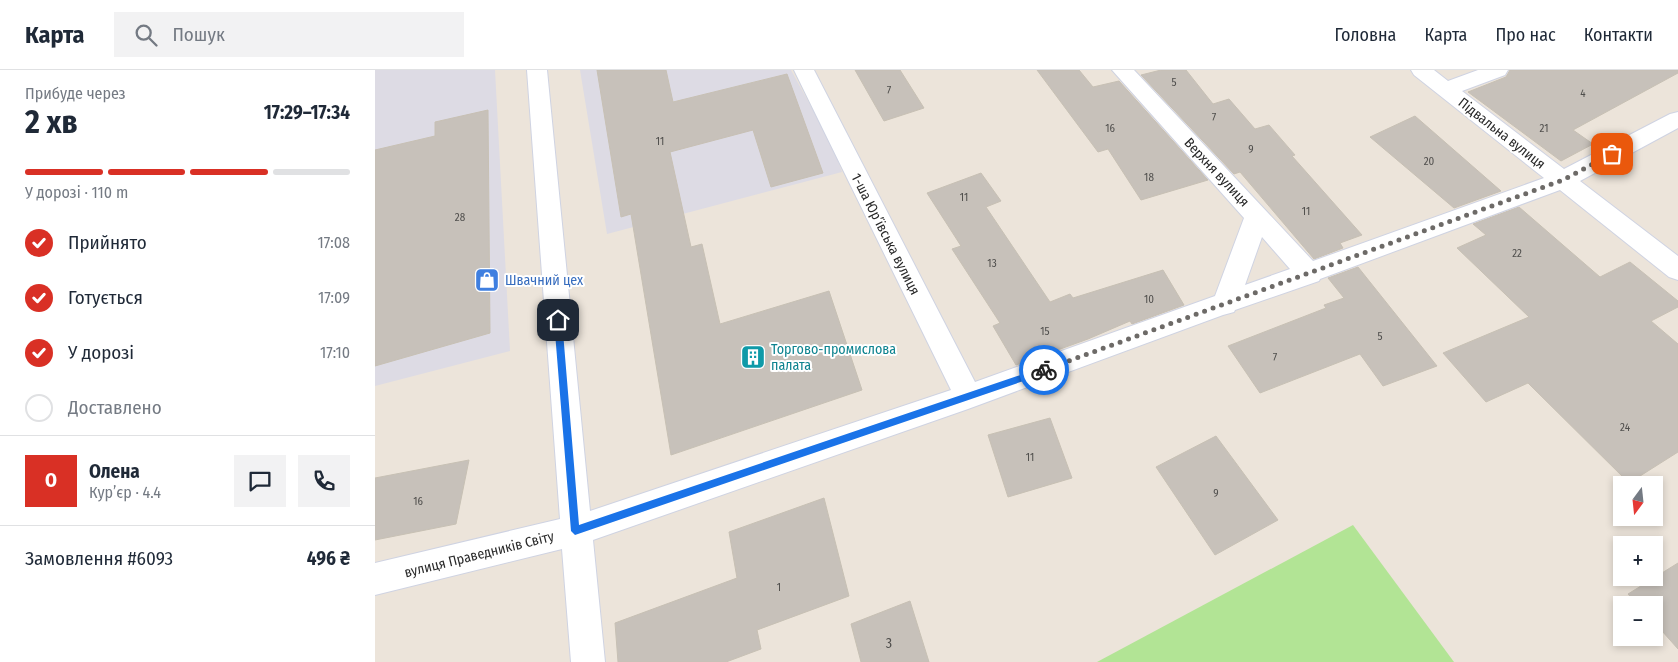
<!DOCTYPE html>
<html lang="uk">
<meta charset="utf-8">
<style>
:root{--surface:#fff;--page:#f2f2f3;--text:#1f2937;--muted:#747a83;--line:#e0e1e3;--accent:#d93025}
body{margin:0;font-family:"Fira Sans Condensed",sans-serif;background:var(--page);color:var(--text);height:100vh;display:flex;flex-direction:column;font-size:19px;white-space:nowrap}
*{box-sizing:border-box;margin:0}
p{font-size:16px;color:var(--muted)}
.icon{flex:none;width:28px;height:28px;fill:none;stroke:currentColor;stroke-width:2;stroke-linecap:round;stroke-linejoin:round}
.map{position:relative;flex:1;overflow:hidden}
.drawer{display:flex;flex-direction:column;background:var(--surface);width:375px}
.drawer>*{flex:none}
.needle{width:32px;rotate:195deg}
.tools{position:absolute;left:1238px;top:406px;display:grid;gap:10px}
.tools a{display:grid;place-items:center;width:50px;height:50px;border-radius:0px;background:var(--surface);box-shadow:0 2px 8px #0003;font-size:25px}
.pin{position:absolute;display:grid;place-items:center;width:42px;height:42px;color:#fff;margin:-21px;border-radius:10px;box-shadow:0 2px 8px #0006}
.courier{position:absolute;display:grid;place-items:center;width:50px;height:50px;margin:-25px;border:4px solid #1a73e8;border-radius:50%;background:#fff;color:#222;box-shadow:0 1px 6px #0007}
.headline em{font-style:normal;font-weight:700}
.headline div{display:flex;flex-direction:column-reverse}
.headline{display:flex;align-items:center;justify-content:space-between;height:85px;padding:0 25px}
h1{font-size:32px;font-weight:700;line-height:38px}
.bar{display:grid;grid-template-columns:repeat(4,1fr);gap:8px 5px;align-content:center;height:60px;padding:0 25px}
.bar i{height:6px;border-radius:4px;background:var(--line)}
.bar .selected{background:var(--accent)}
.bar p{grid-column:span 4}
.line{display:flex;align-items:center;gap:12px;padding:0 25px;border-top:1px solid var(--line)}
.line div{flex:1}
.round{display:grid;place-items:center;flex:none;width:52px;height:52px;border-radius:0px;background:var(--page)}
ol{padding:0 25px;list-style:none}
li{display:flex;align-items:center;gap:15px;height:55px}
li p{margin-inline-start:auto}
li .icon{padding:5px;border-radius:50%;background:var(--accent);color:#fff;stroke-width:4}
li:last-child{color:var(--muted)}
li i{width:28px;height:28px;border:2px solid var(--line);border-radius:50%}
header{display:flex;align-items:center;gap:30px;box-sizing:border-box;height:70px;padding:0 25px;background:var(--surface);border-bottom:1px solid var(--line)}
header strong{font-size:24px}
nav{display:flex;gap:28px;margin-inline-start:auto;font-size:18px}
.search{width:350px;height:45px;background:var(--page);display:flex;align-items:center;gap:12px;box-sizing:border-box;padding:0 18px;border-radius:0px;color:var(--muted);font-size:19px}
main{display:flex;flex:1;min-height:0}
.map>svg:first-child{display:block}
.industrial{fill:#dddbe4}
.green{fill:#b2e495}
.building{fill:#c7c1ba;stroke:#c7c0b4}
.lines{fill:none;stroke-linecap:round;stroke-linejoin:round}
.minor-casing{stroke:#cfd3e2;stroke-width:2}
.minor{fill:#fff;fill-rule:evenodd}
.route{fill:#1a73e8}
.done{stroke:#6d6a67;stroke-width:5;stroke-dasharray:0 9}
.labels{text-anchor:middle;stroke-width:4;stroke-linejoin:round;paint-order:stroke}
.number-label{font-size:11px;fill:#504f4d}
.street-label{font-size:14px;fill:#292929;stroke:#fff}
.shop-label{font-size:14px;fill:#366cbe;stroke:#fff;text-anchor:start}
.culture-label{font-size:14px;fill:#0d838f;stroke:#fff;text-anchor:start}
.near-number-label{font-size:14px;fill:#504f4d}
</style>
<header>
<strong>Карта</strong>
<div class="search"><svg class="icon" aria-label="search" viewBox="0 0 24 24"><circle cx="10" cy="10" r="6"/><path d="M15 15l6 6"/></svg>Пошук</div>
<nav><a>Головна</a><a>Карта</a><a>Про нас</a><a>Контакти</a></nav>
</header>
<main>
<section class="drawer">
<div class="headline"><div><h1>2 хв</h1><p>Прибуде через</p></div><em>17:29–17:34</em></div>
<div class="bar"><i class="selected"></i><i class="selected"></i><i class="selected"></i><i></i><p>У дорозі · 110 m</p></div>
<ol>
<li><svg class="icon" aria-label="check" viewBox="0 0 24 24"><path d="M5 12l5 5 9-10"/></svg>Прийнято<p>17:08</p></li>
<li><svg class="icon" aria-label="check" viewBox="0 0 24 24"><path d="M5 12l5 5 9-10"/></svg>Готується<p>17:09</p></li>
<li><svg class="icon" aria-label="check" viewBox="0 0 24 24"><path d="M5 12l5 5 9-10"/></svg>У дорозі<p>17:10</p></li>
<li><i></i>Доставлено</li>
</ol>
<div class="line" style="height:90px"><b class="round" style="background:var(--accent);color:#fff">О</b><div><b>Олена</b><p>Кур’єр · 4.4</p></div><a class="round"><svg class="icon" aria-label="chat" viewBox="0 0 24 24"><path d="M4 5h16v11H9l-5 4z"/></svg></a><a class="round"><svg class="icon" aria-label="phone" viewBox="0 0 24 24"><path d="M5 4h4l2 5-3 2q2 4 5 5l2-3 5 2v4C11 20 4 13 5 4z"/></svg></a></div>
<div class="line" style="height:65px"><div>Замовлення #6093</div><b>496 ₴</b></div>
</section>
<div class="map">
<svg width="1303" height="592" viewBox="0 0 1303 592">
<rect width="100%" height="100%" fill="#ece4da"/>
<!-- industrial -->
<g class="industrial">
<path d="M 0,0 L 120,0 L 135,281 L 0,316 Z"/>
<path d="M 205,0 L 416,0 L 457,75 L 467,102 L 232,164 Z"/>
</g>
<!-- green -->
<path class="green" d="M 978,455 L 1079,592 L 722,592 Z"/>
<!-- building -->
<g class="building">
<path d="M 222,0 L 291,0 L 298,32 L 412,4 L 448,103 L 396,117 L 378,60 L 295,82 L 316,177 L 327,174 L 345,254 L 454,221 L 487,320 L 296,385 L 256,144 L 246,147 Z"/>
<path d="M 480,0 L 525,0 L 549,38 L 509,51 Z"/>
<path d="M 662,0 L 704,0 L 718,17 L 744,11 L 833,110 L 766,130 L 733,79 L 723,82 Z"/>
<path d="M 786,0 L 811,0 L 838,34 L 854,29 L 880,59 L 894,55 L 920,85 L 917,86 L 987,165 L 965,173 L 968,178 L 939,189 L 865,102 L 859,104 L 766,5 Z"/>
<path d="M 1135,0 L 1303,0 L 1303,3 L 1198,60 L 1218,74 L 1186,91 L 1093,22 L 1131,7 Z"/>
<path d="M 113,40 L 115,263 L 0,296 L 0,80 L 60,66 L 60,52 Z"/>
<path d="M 1040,46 L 1126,121 L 1079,138 L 995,67 Z"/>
<path d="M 606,103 L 626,131 L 611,137 L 675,232 L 695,224 L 698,228 L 788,200 L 809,235 L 757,254 L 755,251 L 713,269 L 641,295 L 618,256 L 625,253 L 577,179 L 586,176 L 552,123 Z"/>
<path d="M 1144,137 L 1225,207 L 1255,192 L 1303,231 L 1303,237 L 1276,251 L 1303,274 L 1303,382 L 1254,413 L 1153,313 L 1111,332 L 1068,283 L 1154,247 L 1082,178 L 1111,165 L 1098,154 Z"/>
<path d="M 983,197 L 1062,296 L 1008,316 L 985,284 L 885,323 L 853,276 L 951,238 L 949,235 L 969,228 L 953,208 Z"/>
<path d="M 675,348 L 697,408 L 633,427 L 613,365 Z"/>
<path d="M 841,366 L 903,450 L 840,485 L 781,397 Z"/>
<path d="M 94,390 L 81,454 L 0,470 L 0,408 Z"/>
<path d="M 449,428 L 474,526 L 382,560 L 386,579 L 351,592 L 243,592 L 240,553 L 362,508 L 354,462 Z"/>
<path d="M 1303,493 L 1303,579 L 1279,552 L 1279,535 L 1263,535 L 1253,524 Z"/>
<path d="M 535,531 L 554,592 L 486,592 L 476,554 Z"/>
</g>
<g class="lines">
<defs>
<path id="minor" d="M 152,0 L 172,0 L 215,441 L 576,320 L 419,0 L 439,0 L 600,312 L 840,226 L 869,148 L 737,0 L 759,0 L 938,191 L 1169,108 L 1039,5 L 1036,0 L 1059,0 L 1073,11 L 1103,0 L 1133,0 L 1130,5 L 1087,21 L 1189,99 L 1295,44 L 1303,42 L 1303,58 L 1205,111 L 1303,186 L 1303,210 L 1294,207 L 1185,120 L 945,209 L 944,211 L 860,240 L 859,242 L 848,245 L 593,339 L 218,470 L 230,592 L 196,592 L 187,479 L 0,525 L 0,493 L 185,449 ZM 887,167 L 915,199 L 870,215 Z"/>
</defs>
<!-- minor casing -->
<use href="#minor" class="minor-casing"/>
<!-- minor -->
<use href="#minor" class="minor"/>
</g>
<!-- route -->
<path class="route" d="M 183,246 L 187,250 L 204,455 L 669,297 L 673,300 L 669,304 L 200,465 L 196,461 L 179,250 Z"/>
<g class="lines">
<!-- done -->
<path class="done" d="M 669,300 L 1188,110 L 1237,84"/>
</g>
<!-- icons -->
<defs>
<symbol id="shop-square" viewBox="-11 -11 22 22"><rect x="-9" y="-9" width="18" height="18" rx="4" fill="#3f7fe0" stroke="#fff"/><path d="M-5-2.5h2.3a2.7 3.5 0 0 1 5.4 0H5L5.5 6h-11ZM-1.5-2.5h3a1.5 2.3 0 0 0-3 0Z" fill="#fff"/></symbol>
<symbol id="building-square" viewBox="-11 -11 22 22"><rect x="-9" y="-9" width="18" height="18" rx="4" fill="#0f9aa8" stroke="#fff"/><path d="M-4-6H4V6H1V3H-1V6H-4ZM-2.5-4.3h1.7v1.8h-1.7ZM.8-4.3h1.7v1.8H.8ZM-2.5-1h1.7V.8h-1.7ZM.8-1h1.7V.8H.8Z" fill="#fff"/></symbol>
</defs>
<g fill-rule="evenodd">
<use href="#shop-square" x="98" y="196" width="28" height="28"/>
<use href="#building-square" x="364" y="273" width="28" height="28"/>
</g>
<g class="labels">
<!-- number labels -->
<g class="number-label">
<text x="799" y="16">5</text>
<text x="514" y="24">7</text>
<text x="1208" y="27">4</text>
<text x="839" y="51">7</text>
<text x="735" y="62">16</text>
<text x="1169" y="62">21</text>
<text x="285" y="75">11</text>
<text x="876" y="83">9</text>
<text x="1054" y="95">20</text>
<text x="774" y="111">18</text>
<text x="589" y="131">11</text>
<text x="931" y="145">11</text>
<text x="85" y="151">28</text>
<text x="1142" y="187">22</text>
<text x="617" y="197">13</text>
<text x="774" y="233">10</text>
<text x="670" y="265">15</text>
<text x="1005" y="270">5</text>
<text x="900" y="291">7</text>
<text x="1250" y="361">24</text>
<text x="655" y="391">11</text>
<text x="841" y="427">9</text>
<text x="43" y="435">16</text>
<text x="404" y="521">1</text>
</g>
<!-- street labels -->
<g class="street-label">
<text transform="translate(1127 63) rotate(38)" y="5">Підвальна вулиця</text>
<text transform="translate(842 102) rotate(47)" y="5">Верхня вулиця</text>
<text transform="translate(511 164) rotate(63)" y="5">1-ша Юрʼївська вулиця</text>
<text transform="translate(104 484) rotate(-14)" y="5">вулиця Праведників Світу</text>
</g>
<!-- shop labels -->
<g class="shop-label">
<text x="130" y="215">Швачний цех</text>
</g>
<!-- culture labels -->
<g class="culture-label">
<text x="396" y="284">Торгово-промислова<tspan x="396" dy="16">палата</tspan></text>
</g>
<!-- near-number labels -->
<g class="near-number-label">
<text x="514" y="578">3</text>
</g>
</g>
</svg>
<div class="tools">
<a><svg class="needle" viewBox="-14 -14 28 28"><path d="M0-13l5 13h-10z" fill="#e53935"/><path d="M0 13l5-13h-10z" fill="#747a83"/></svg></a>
<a>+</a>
<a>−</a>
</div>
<div class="pin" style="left:1237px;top:84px;background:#ea580c"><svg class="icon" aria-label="bag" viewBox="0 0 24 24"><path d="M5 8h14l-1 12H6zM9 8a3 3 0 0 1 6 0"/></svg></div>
<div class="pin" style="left:183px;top:250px;background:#1f2937"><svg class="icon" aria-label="home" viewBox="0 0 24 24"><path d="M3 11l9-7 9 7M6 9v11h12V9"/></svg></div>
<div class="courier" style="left:669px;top:300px"><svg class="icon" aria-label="bike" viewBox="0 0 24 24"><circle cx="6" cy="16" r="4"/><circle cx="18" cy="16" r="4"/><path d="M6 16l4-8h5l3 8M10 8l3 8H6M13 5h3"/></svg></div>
</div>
</main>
